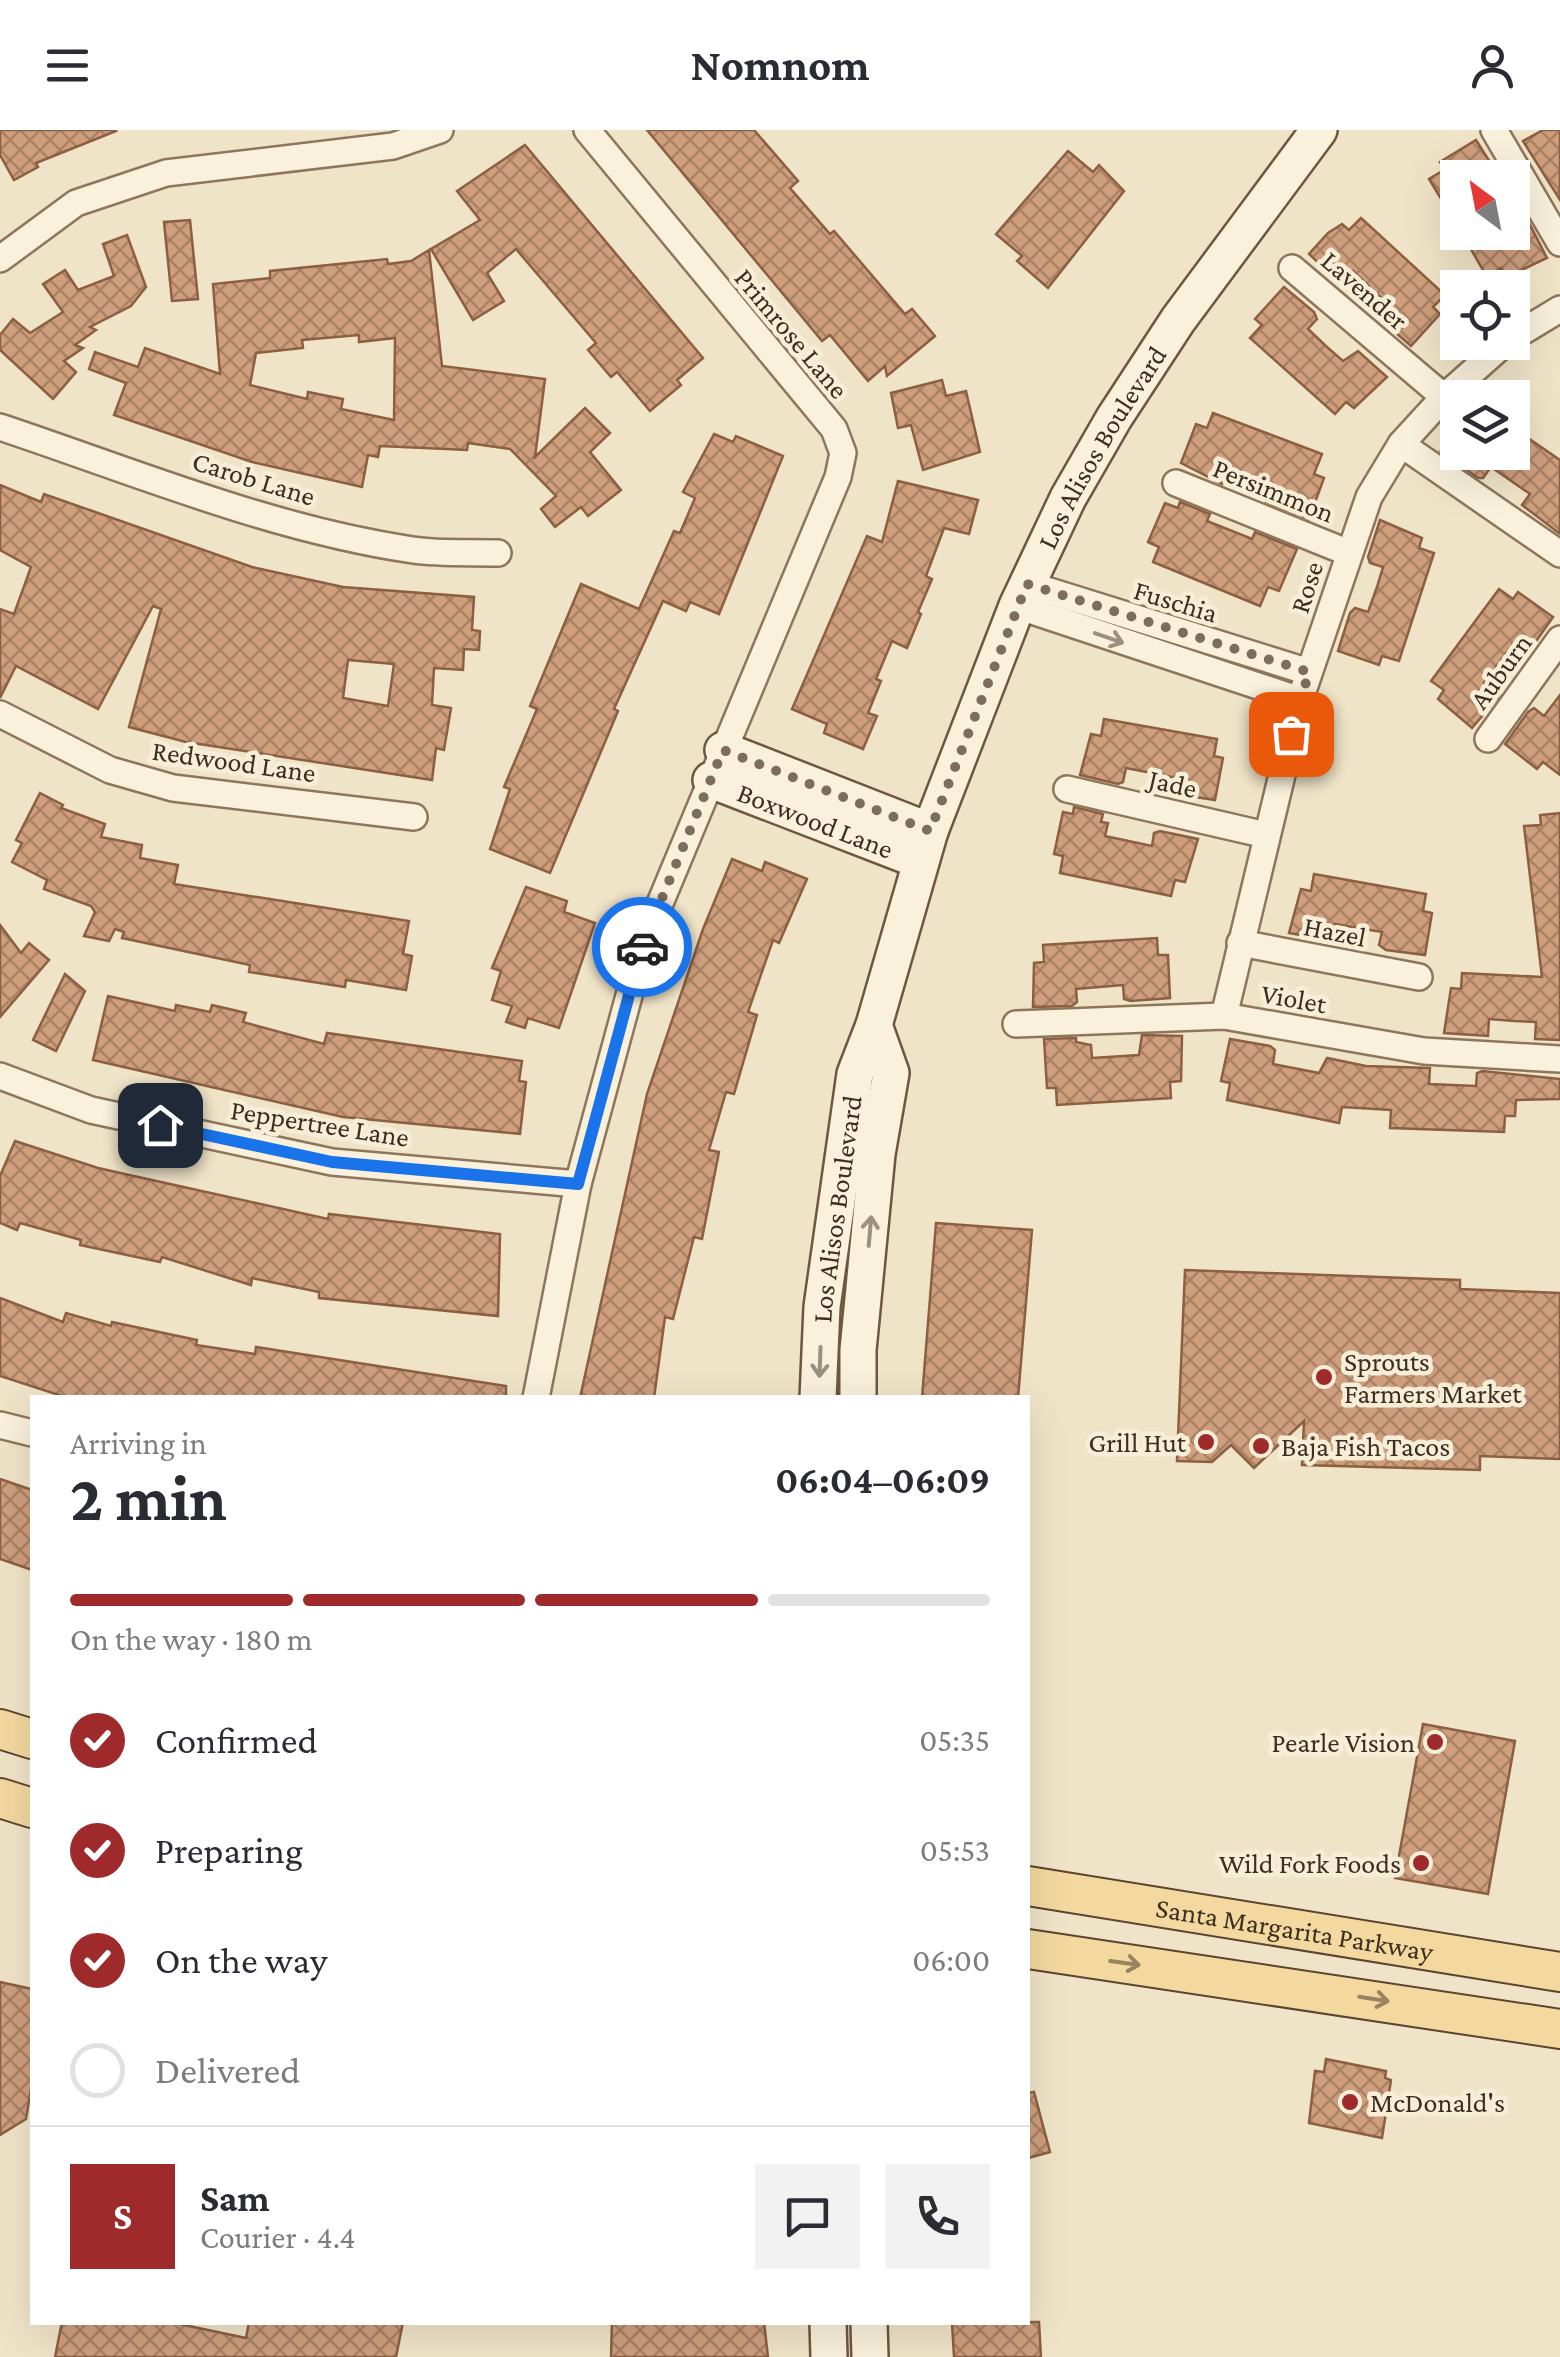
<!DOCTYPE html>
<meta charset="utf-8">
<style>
:root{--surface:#fff;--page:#f2f2f3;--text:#2b2b33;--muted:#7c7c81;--line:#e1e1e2;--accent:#9e2a2b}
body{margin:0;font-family:"Crimson Pro",serif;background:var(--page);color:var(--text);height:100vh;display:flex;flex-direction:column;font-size:38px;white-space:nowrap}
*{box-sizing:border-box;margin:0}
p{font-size:32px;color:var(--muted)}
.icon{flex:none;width:55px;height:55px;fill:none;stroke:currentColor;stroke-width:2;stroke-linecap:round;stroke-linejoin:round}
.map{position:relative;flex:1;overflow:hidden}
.drawer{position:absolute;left:30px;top:1265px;width:1000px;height:930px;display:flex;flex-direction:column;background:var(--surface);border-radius:0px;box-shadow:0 10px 40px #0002}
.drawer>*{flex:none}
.needle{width:65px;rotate:328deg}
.controls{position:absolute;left:1440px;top:30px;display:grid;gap:20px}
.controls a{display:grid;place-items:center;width:90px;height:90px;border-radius:0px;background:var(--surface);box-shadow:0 10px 40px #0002;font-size:50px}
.pin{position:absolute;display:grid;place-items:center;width:85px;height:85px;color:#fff;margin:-42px;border-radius:20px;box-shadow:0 5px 15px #0006}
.courier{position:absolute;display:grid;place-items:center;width:100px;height:100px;margin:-50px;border:8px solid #1a73e8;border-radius:50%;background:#fff;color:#222;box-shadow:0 2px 12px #0007}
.overview em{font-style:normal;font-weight:700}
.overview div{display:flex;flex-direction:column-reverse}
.overview{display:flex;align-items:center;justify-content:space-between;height:170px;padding:0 40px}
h1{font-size:65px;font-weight:700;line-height:75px}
.bar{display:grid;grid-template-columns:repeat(4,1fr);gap:15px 10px;align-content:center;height:120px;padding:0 40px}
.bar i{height:12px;border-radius:8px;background:var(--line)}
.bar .current{background:var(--accent)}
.bar p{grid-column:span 4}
.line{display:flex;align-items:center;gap:25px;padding:0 40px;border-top:2px solid var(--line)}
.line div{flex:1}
.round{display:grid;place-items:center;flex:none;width:105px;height:105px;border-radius:0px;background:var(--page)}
ol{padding:0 40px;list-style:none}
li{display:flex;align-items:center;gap:30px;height:110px}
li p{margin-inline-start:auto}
li .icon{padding:10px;border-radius:50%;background:var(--accent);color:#fff;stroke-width:4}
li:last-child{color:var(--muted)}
li i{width:55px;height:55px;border:5px solid var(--line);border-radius:50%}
header{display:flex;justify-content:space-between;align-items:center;height:130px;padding:0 40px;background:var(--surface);font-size:45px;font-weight:700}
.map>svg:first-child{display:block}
.building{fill:url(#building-cross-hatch);stroke:#8d5f41;stroke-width:2.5;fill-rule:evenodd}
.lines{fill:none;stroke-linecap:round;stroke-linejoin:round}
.street-casing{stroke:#8d765c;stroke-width:30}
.secondary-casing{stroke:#6f573f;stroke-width:40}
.primary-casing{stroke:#5b4430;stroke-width:42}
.street{stroke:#faf1dc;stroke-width:25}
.secondary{stroke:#faf1dc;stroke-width:35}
.primary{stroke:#f3d9a0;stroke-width:38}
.oneway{stroke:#9c907e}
.oneway2{stroke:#988460}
.done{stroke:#7c6e5b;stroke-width:10;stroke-dasharray:0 18}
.route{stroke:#1a73e8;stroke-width:12}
.poi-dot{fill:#9e2a2b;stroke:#f7eed8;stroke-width:4}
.labels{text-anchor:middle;stroke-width:9;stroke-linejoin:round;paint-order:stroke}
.street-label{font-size:28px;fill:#3d2e20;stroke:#f7eed8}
.poi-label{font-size:28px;fill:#3d2e20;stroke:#f7eed8;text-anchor:start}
</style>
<header><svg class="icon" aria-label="menu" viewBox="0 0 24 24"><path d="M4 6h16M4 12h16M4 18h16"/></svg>Nomnom<svg class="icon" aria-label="person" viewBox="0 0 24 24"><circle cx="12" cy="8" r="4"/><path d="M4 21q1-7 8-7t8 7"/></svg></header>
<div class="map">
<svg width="1560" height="2227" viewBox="0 0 1560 2227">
<defs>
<pattern id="building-cross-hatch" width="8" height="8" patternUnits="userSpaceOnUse" patternTransform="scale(2.5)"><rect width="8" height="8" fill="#cf9f7d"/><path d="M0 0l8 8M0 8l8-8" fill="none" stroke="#a98266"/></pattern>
</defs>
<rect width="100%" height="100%" fill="#f0e4c8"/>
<!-- building -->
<g class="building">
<path d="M 0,0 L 115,0 L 116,1 L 36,33 L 38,37 L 14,50 L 0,25 Z"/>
<path d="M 647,0 L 754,0 L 798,51 L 790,58 L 830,104 L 834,101 L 905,184 L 912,179 L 935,206 L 887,246 L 885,236 L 868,251 L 830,205 L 822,211 Z"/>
<path d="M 1543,0 L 1560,0 L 1560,70 L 1523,11 Z"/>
<path d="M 1476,10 L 1500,48 L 1458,48 L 1458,97 L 1429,49 L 1444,40 L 1440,32 Z"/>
<path d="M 525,15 L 703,228 L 677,250 L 681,255 L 650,281 L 617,242 L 611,247 L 588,220 L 596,213 L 516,119 L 487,143 L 504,171 L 473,190 L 431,119 L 480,90 L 457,61 Z"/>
<path d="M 1068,21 L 1093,42 L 1099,35 L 1124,61 L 1048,158 L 1017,131 L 1022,126 L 996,104 Z"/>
<path d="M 1361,88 L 1445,165 L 1433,177 L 1440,184 L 1411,216 L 1381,190 L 1378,183 L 1387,173 L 1353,141 L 1343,151 L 1337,150 L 1309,124 L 1328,103 L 1342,94 L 1349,100 Z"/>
<path d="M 1527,89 L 1547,128 L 1507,147 L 1501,138 L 1487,147 L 1461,102 L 1512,102 L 1512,97 Z"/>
<path d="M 190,90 L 198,169 L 172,171 L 164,92 Z"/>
<path d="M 127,105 L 146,157 L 131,176 L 90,197 L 96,200 L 75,215 L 83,218 L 64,231 L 76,242 L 53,269 L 0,220 L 0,205 L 13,189 L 30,203 L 63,182 L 43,154 L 65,140 L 78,160 L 114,146 L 103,114 Z"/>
<path d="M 429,120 L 442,236 L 545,249 L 535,327 L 585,278 L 610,303 L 590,322 L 621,360 L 588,386 L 581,377 L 555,397 L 541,379 L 556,366 L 510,319 L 468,313 L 467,320 L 380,316 L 378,327 L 368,325 L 362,357 L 252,332 L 114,285 L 126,253 L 89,239 L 95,222 L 138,237 L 145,218 L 220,244 L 213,154 L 270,148 L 270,141 L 387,129 L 388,134 L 411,131 ZM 359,205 L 359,212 L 395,208 L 394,290 L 341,279 L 343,269 L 308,262 L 307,269 L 250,255 L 256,223 L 303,218 L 302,210 Z"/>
<path d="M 1284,157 L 1314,182 L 1317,189 L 1308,199 L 1327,217 L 1343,231 L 1358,221 L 1387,247 L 1354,278 L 1346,272 L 1335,284 L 1250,208 L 1262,195 L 1255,189 Z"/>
<path d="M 942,250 L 946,266 L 966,261 L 980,322 L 923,340 L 911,295 L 898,298 L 891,263 Z"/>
<path d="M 1213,283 L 1322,324 L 1314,344 L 1324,348 L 1309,389 L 1266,372 L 1269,367 L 1224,350 L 1222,354 L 1181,333 L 1196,294 L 1207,298 Z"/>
<path d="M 1512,297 L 1560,330 L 1560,404 L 1522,375 L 1530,364 L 1491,337 L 1483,348 L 1478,348 L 1442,322 L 1512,322 Z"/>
<path d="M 714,304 L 733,312 L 736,306 L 783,326 L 719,484 L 690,472 L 686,481 L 663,471 L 614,579 L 618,581 L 550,743 L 490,719 L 510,659 L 504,657 L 537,579 L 530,576 L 581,454 L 639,479 L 674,401 L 680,403 L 695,368 L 683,362 Z"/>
<path d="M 898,351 L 978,370 L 969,404 L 944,398 L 926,446 L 932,449 L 918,482 L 921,484 L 907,518 L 892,511 L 876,549 L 881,551 L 868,583 L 877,586 L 863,619 L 824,603 L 827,594 L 792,579 L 867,406 L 882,412 Z"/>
<path d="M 0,355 L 41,372 L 44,364 L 252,437 L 343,457 L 474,467 L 472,500 L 480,501 L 479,520 L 464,519 L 463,540 L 434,538 L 432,575 L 451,578 L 444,620 L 436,618 L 432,650 L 186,612 L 129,597 L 161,479 L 153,476 L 98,579 L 16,536 L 0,568 L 0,479 L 14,484 L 31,437 L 0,420 ZM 348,530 L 394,534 L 388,576 L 343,568 Z"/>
<path d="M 1180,372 L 1210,384 L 1207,391 L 1252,409 L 1255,402 L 1297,419 L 1279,461 L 1268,457 L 1260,476 L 1153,432 L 1159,417 L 1148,412 L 1165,373 L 1178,378 Z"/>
<path d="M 1380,390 L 1422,408 L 1419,418 L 1434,423 L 1399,531 L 1382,526 L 1379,535 L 1338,521 L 1350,483 L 1355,478 L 1368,482 L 1377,457 L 1383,437 L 1370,433 L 1368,427 Z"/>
<path d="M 1499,459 L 1513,469 L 1518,462 L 1553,487 L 1530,520 L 1523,523 L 1512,515 L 1484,553 L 1500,565 L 1472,598 L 1438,569 L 1444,560 L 1431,551 Z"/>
<path d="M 1560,565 L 1560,645 L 1543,632 L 1537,639 L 1505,614 L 1528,582 L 1534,578 L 1544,586 Z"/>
<path d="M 1104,589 L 1217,609 L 1214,626 L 1223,628 L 1215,670 L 1176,664 L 1170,660 L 1172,647 L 1126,638 L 1123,652 L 1118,654 L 1080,645 L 1091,604 L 1101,606 Z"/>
<path d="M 40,663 L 63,675 L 61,678 L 105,694 L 101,707 L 142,715 L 140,728 L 178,735 L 174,754 L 409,791 L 403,824 L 412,826 L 406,860 L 346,850 L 345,857 L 249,842 L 250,835 L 122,808 L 124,802 L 115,799 L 109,811 L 84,806 L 95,782 L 91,776 L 44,759 L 47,750 L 12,732 L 22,713 L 16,710 Z"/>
<path d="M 1074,677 L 1103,684 L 1101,692 L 1108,693 L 1105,706 L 1152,716 L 1154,703 L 1160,701 L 1198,709 L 1185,752 L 1175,750 L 1171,766 L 1060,743 L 1063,726 L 1054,724 L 1063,682 L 1073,684 Z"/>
<path d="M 1560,683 L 1560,910 L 1535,909 L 1536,892 L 1514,891 L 1489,889 L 1488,906 L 1444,903 L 1451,858 L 1461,859 L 1462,843 L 1542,847 L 1524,696 L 1541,695 L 1540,685 Z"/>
<path d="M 732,729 L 762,741 L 765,732 L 807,749 L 779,813 L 773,810 L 748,882 L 757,885 L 734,964 L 726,962 L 709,1020 L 719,1022 L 702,1109 L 694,1107 L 673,1189 L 665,1187 L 654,1268 L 580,1268 L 647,964 L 703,799 Z"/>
<path d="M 1314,744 L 1426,764 L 1423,781 L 1432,783 L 1425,825 L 1386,820 L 1379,815 L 1382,802 L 1335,794 L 1328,810 L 1289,803 L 1301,759 L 1311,761 Z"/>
<path d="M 526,757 L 567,771 L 564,782 L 595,793 L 559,898 L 528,888 L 525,898 L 506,892 L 512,876 L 492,870 L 501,841 L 492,838 Z"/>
<path d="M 0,795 L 21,823 L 29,813 L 49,830 L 0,887 Z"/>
<path d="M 1157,808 L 1158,825 L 1168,825 L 1170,868 L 1131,871 L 1124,869 L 1123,855 L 1076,859 L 1077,872 L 1072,876 L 1033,877 L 1034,833 L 1044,832 L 1043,815 Z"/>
<path d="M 65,844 L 85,861 L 56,921 L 33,910 Z"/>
<path d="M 108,866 L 175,881 L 176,875 L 210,882 L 212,875 L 246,883 L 243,892 L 324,914 L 327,903 L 522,931 L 519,951 L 526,952 L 520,1004 L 343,987 L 93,930 Z"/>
<path d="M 1142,905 L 1182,906 L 1181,951 L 1170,952 L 1171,968 L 1057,975 L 1056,958 L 1047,958 L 1044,909 L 1076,908 L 1076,912 L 1091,915 L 1092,928 L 1139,925 Z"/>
<path d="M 1230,909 L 1270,916 L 1275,920 L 1273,934 L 1319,943 L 1327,928 L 1366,936 L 1430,938 L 1429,954 L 1476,956 L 1477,943 L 1482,941 L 1560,949 L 1560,969 L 1516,970 L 1515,986 L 1505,986 L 1504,1002 L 1390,998 L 1391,980 L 1342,977 L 1339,993 L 1227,970 L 1230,953 L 1221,951 Z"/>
<path d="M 15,1011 L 98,1038 L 328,1089 L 329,1084 L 500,1104 L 498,1186 L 319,1168 L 319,1162 L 252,1148 L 251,1155 L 162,1127 L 160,1132 L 80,1115 L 81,1110 L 20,1093 L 17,1100 L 0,1093 L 0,1046 Z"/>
<path d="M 936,1093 L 1032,1100 L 1018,1268 L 922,1268 Z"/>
<path d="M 1185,1140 L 1460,1150 L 1460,1159 L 1560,1163 L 1560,1329 L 1480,1326 L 1480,1340 L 1302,1335 L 1304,1291 L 1254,1338 L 1231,1315 L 1212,1332 L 1177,1331 Z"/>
<path d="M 0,1168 L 63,1192 L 66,1183 L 111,1196 L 112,1192 L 197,1210 L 196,1215 L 255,1224 L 256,1217 L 506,1256 L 506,1268 L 68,1268 L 0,1246 Z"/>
<path d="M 0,1349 L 32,1360 L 32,1440 L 0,1429 Z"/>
<path d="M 1423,1594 L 1515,1611 L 1488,1764 L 1395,1748 Z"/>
<path d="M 0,1852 L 32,1859 L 32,1953 L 26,1989 L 0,2005 Z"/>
<path d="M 1326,1929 L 1386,1941 L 1385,1948 L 1391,1950 L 1382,2008 L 1309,1993 L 1315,1941 L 1324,1942 Z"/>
<path d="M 1034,1962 L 1050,2022 L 1028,2028 L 1028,1963 Z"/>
<path d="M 62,2192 L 170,2192 L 246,2208 L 249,2192 L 403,2192 L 396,2227 L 55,2227 Z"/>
<path d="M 612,2192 L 764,2192 L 768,2227 L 611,2227 Z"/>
<path d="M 952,2192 L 1039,2192 L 1041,2227 L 954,2227 Z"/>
</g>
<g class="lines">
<defs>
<g id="street">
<path d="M 1494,0 L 1560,113"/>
<path d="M 0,129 L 76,73 L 166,43 L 393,16 L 440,0"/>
<path d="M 1292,138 L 1444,267"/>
<path d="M 1512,208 L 1560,179"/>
<path d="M 0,297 C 135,342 271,399 413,420 C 440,424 470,422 498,423"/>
<path d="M 1401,314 L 1560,424"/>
<path d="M 1176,353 L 1349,423"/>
<path d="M 1027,454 L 1309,542"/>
<path d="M 1017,476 L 1300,570"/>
<path d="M 0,584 L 110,640 L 173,658 L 414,687"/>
<path d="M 1488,609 L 1560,509"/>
<path d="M 1067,659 L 1266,705"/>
<path d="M 1240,813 L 1419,847"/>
<path d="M 1224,886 L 1300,570 L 1369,367 L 1401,314 L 1444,267 L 1506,212"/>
<path d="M 1016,894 L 1224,886 L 1424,921 L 1560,929"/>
<path d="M 0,946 L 91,980 L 332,1032 L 578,1054"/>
<path d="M 536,1268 L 578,1054 L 643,814 L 838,347 L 843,323 L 834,299 L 587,0"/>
<path d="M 0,1295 L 32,1303"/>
</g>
<g id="secondary">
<path d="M 723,620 L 930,701"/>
<path id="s1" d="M 711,650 L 921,731"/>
<path id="s2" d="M 818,1268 L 822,1177 L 855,944 L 874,895 L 930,701 L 1017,476 L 1068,368 L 1114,288 L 1178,190 L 1319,0"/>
<path d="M 858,1268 L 858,1220 L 877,1024 L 891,943 L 874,895"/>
<path d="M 828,2192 L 829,2227"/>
<path d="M 869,2192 L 870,2227"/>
</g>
<g id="primary">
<path d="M 0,1599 L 32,1609"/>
<path d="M 0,1668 L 32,1678"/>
<path id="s3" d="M 1028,1756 L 1560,1842"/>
<path d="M 1028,1819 L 1560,1899"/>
</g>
</defs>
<!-- street casing -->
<use href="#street" class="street-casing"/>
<!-- secondary casing -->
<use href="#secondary" class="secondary-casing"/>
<!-- primary casing -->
<use href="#primary" class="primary-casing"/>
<!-- street -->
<use href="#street" class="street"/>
<!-- secondary -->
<use href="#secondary" class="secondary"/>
<!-- primary -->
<use href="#primary" class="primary"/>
</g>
<!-- one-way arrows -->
<defs><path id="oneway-shaft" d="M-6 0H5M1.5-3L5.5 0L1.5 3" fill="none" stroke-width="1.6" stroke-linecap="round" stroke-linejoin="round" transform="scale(2.5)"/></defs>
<g class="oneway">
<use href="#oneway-shaft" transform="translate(1109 508) rotate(19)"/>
<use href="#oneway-shaft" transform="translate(870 1101) rotate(-85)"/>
<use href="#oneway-shaft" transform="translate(820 1232) rotate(92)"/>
</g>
<g class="oneway2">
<use href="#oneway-shaft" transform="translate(1125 1833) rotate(8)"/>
<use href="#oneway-shaft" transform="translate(1374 1869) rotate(9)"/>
</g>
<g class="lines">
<!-- done -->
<path class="done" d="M 642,817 L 723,620 L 930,701 L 1027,454 L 1309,542 L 1291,604"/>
<!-- route -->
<path class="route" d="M 160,995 L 332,1032 L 578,1054 L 642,817"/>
</g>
<!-- markers -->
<g class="poi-dot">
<circle cx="1324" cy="1247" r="10"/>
<circle cx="1206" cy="1312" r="10"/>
<circle cx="1261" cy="1316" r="10"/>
<circle cx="1435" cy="1612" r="10"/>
<circle cx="1421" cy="1733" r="10"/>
<circle cx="1350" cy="1972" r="10"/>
</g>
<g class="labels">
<!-- street labels -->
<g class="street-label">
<text transform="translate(1365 160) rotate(41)" y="10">Lavender</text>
<text transform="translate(792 203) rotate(50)" y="10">Primrose Lane</text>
<text dy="10" stroke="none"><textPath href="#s2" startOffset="1002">Los Alisos Boulevard</textPath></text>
<text transform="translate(254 348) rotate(17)" y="10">Carob Lane</text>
<text transform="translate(1274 360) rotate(22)" y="10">Persimmon</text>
<text transform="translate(1306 457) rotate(-72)" y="10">Rose</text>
<text transform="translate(1176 471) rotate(17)" y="10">Fuschia</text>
<text transform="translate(1500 541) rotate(-54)" y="10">Auburn</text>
<text transform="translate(234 631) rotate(8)" y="10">Redwood Lane</text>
<text transform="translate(1173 653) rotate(13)" y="10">Jade</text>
<text dy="10" stroke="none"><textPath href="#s1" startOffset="112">Boxwood Lane</textPath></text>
<text transform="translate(1335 801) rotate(11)" y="10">Hazel</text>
<text transform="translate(1294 868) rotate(10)" y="10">Violet</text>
<text transform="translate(320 993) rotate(9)" y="10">Peppertree Lane</text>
<text dy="10" stroke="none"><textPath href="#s2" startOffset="190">Los Alisos Boulevard</textPath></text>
<text dy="10" stroke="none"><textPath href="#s3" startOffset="270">Santa Margarita Parkway</textPath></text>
</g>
<!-- poi labels -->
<g class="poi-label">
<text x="1344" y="1241">Sprouts<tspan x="1344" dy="32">Farmers Market</tspan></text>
<text x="1186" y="1322" text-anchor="end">Grill Hut</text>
<text x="1281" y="1326">Baja Fish Tacos</text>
<text x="1415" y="1622" text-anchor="end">Pearle Vision</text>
<text x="1401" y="1743" text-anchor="end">Wild Fork Foods</text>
<text x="1370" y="1982">McDonald's</text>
</g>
</g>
</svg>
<div class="controls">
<a><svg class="needle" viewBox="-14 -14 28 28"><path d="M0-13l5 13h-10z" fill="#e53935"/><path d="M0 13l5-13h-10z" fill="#7c7c81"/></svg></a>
<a><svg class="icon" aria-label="locate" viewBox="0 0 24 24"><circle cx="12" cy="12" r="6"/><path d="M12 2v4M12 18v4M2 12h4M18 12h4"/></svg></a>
<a><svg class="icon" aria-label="layers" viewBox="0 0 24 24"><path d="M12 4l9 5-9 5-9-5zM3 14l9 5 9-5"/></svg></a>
</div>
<div class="pin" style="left:1291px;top:604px;background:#ea580c"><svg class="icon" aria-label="bag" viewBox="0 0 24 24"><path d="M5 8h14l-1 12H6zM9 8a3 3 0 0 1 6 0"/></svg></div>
<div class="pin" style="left:160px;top:995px;background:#1f2937"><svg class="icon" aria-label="home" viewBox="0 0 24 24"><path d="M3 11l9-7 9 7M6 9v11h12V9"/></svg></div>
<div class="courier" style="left:642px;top:817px"><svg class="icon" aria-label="car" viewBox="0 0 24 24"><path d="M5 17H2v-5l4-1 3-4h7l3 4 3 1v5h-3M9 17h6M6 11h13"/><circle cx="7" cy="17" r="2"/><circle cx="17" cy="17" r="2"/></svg></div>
<section class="drawer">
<div class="overview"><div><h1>2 min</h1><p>Arriving in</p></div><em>06:04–06:09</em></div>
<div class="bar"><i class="current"></i><i class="current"></i><i class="current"></i><i></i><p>On the way · 180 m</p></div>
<ol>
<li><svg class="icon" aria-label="check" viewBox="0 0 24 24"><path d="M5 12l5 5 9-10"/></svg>Confirmed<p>05:35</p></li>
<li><svg class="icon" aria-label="check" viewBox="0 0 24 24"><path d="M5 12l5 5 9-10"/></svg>Preparing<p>05:53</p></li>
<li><svg class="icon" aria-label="check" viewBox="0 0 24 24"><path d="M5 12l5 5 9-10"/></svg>On the way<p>06:00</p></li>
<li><i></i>Delivered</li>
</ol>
<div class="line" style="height:180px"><b class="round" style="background:var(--accent);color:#fff">S</b><div><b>Sam</b><p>Courier · 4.4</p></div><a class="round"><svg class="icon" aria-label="chat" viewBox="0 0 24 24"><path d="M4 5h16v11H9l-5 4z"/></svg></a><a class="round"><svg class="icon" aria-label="phone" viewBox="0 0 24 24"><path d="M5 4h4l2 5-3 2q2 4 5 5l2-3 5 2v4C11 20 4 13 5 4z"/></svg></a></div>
</section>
</div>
